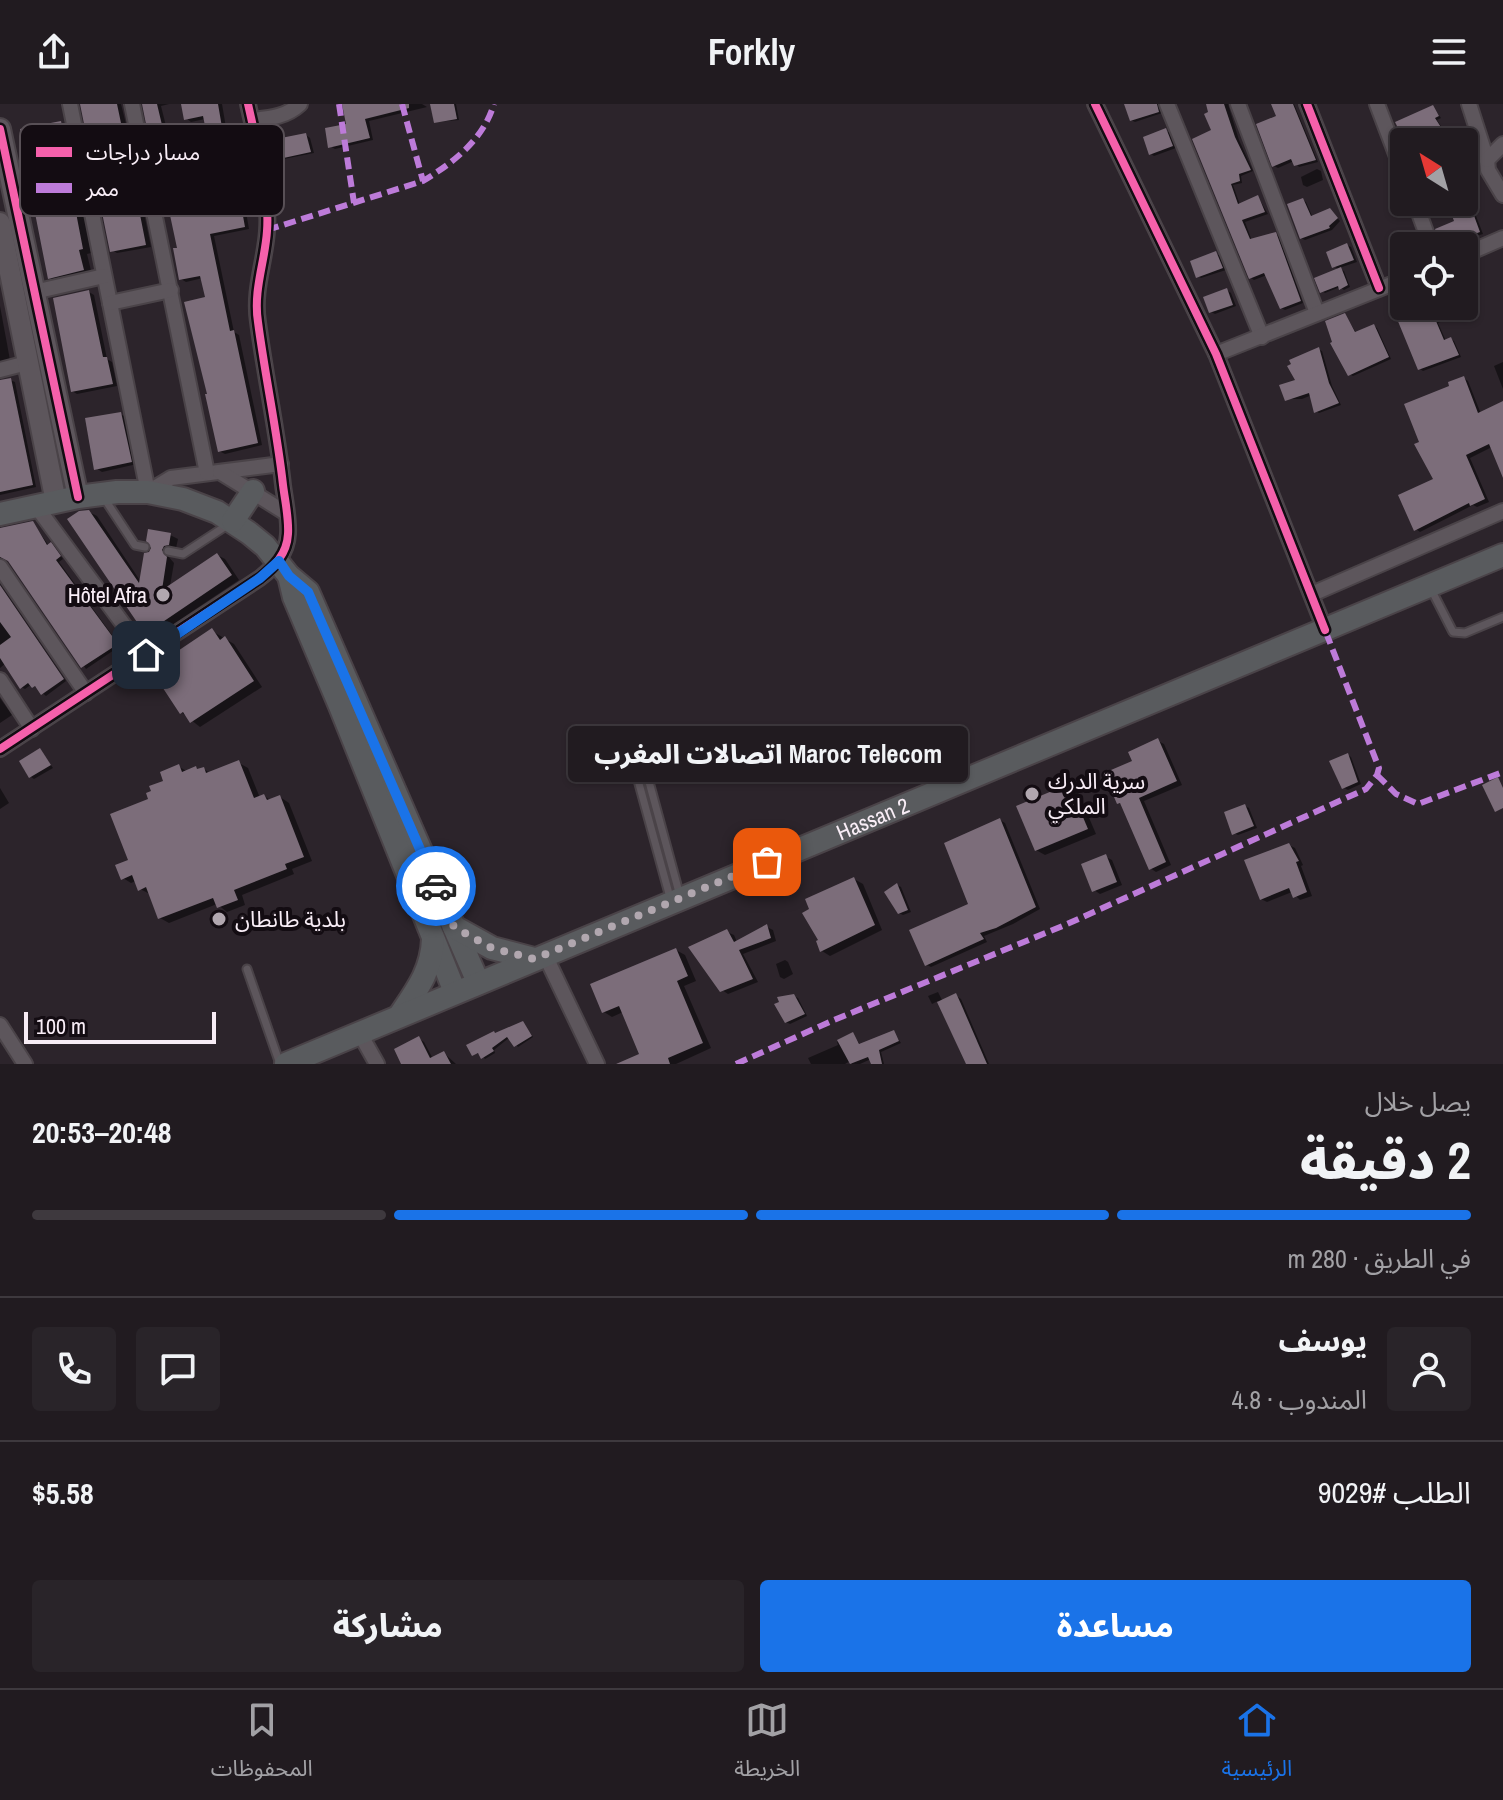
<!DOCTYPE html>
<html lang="ar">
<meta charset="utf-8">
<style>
:root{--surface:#211b20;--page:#292429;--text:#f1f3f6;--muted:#a2a1a5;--line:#3e393e;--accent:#1a73e8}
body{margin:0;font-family:"Archivo Narrow","Noto Sans Arabic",sans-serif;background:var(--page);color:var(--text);direction:rtl;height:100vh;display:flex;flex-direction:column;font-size:30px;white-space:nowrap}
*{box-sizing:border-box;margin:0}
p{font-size:26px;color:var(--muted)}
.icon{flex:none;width:44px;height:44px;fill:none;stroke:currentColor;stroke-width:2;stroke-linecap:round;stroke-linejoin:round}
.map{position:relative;height:960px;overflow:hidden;direction:ltr}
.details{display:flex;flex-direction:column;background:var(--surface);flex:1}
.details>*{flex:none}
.needle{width:52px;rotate:323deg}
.tools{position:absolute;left:1390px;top:24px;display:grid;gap:16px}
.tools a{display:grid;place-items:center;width:88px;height:88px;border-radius:8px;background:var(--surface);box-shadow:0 2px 6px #0004,0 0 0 2px var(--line);font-size:40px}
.scale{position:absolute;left:24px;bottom:20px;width:192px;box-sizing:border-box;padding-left:8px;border:4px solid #f8edf6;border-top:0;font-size:22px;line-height:28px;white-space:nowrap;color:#f8edf6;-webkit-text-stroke:6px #130c12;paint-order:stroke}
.pin{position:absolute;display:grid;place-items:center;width:68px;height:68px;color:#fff;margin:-34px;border-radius:16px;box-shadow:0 4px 12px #0006}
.courier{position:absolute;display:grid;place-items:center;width:80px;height:80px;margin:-40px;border:6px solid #1a73e8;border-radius:50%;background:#fff;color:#222;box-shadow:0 2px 10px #0007}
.bubble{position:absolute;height:56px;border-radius:8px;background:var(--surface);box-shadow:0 2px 6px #0004,0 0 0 2px var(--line);font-size:26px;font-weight:800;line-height:56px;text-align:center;direction:rtl}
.head em{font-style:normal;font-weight:800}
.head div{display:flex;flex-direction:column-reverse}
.head{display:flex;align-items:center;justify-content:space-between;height:136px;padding:0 32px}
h1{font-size:52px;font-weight:800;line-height:60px}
.bar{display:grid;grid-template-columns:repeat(4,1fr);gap:12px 8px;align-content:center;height:96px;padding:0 32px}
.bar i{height:10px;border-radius:6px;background:var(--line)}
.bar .current{background:var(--accent)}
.bar p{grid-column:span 4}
.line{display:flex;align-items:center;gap:20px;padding:0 32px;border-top:2px solid var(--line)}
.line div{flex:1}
.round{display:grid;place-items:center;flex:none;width:84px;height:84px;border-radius:8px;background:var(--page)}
.cta{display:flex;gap:16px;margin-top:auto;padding:16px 32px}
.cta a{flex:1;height:92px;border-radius:8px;background:var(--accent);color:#fff;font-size:32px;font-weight:800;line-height:92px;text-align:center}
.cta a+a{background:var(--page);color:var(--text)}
header{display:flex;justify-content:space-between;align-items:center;height:104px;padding:0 32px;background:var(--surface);font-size:36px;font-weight:800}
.tabs{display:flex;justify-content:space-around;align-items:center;height:112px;border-top:2px solid var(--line);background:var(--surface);font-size:22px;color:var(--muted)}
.tabs a{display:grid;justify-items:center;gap:4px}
.tabs .current{color:var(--accent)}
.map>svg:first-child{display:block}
.shadow{fill:#0007}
.building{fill:#7c6d7a}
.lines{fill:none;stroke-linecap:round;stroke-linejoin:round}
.lane-casing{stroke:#4a4348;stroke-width:11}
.street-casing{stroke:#4a4348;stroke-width:18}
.secondary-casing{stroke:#4a4348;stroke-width:24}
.primary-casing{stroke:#4a4348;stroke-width:26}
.lane{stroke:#5d565c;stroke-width:7}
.street{stroke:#5d565c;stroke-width:14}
.secondary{stroke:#5d565c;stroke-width:20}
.primary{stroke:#595b5e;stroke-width:22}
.quiet{stroke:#bd7bd9;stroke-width:6;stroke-dasharray:12 6;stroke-linecap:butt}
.cycleway-casing{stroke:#130c12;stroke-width:13}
.cycleway{stroke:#f560ab;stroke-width:8}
.done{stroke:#b1a7af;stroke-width:8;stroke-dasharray:0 14.4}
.route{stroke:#1a73e8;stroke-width:10}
.poi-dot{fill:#b1a7af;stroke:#130c12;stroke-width:3}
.labels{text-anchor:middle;stroke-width:8;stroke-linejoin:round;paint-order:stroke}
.poi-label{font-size:22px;fill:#f8edf6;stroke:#130c12;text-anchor:start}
.street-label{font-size:22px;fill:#f8edf6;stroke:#130c12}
.key{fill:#130c12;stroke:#585056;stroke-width:2}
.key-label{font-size:22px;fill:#f8edf6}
</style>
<header><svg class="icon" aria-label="menu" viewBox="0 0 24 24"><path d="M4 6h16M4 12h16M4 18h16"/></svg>Forkly<svg class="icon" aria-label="share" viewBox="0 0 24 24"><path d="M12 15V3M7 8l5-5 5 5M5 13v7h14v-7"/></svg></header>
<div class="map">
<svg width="1503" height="960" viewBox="0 0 1503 960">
<rect width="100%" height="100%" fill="#2c242b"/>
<!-- shadow -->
<g class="shadow">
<path d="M 82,0 L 121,0 L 135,56 L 114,61 L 120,84 L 134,82 L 139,85 L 151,143 L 117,149 L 112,146 Z"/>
<path d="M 144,0 L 169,0 L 161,2 L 166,22 L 182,21 L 187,24 L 187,33 L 170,35 L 170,44 L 159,45 L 153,42 L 152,22 L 148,19 Z"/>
<path d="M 183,0 L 222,0 L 232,59 L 238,62 L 249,125 L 214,132 L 234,228 L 239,231 L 262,341 L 225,350 L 219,347 L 208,194 L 203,174 L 186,178 L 181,175 L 179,145 L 215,62 L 205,15 L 191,18 L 186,14 Z"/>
<path d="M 351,0 L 422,0 L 427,3 L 369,17 L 373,36 L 335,45 L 330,42 L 349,22 Z"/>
<path d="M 434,0 L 456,0 L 459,16 L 436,18 Z"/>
<path d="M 1126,0 L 1158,0 L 1162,9 L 1135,18 L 1131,16 Z"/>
<path d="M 1207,0 L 1228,0 L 1239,36 L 1253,67 L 1241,72 L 1242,79 L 1233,81 L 1240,101 L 1258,93 L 1268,110 L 1245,118 L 1252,137 L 1275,130 L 1279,132 L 1303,199 L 1285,206 L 1281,204 L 1267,171 L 1254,176 L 1251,174 Z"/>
<path d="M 1273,0 L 1294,0 L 1318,58 L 1299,63 L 1294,57 L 1278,64 L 1274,62 L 1279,14 Z"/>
<path d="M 1433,4 L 1441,14 L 1437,16 L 1450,36 L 1447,38 L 1421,38 Z"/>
<path d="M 61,19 L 66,22 L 68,29 L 63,30 L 67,57 L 43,60 L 46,75 L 36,77 L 31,74 L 22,26 Z"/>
<path d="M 1166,27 L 1170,29 L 1176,44 L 1154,52 L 1151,50 Z"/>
<path d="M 306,31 L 310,34 L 314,49 L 284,55 L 280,53 Z"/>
<path d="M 1317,65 L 1321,67 L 1323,76 L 1307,83 L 1303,81 L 1301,73 Z"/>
<path d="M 1464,81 L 1483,130 L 1444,142 L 1442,141 L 1457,118 L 1450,99 L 1434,106 L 1427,98 L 1464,98 Z"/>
<path d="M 73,95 L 82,100 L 91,149 L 87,150 L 92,171 L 58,179 L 49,173 Z"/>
<path d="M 1303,96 L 1306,98 L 1313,114 L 1330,106 L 1340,117 L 1332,126 L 1305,136 L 1301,134 Z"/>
<path d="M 1347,141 L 1351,143 L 1357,158 L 1339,164 L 1344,167 L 1350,183 L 1344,186 L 1340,183 L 1325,189 L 1322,187 L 1339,166 L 1334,162 Z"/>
<path d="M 1216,150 L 1220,152 L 1226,166 L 1201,174 L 1197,172 Z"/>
<path d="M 1227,186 L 1231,189 L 1236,202 L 1215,210 L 1211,208 Z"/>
<path d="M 89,188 L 94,191 L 107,255 L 112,258 L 117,282 L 77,290 L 72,287 Z"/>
<path d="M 1404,189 L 1404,202 L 1442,202 L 1447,215 L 1438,219 L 1446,237 L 1451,235 L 1454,237 L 1461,253 L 1423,267 L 1420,265 L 1391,194 Z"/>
<path d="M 0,202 L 10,256 L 0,259 Z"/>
<path d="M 1345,211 L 1357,230 L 1374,222 L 1377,224 L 1391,255 L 1353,272 L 1349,270 Z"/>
<path d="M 1319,246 L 1322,247 L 1332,282 L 1341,301 L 1319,309 L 1316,307 L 1312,291 L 1302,295 L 1286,295 Z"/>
<path d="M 1503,258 L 1503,285 L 1494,262 Z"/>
<path d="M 1464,274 L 1468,277 L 1481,310 L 1503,299 L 1503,371 L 1492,343 L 1470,354 L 1489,398 L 1477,403 L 1473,401 L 1420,428 L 1416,425 L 1436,376 L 1422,339 L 1452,283 Z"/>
<path d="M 10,276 L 15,278 L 36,383 L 0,391 L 0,277 Z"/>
<path d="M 120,310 L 126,313 L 137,360 L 102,368 L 96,364 Z"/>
<path d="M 89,408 L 97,412 L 141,478 L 170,431 L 178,435 L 176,444 L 171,446 L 168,452 L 174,459 L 170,482 L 217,451 L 225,455 L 239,476 L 154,533 L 146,529 Z"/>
<path d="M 33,419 L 49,442 L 54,443 L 63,455 L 59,458 L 120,542 L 86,565 L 8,455 L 0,454 L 0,425 Z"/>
<path d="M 0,480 L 66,577 L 46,592 L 32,580 L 25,585 L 21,583 L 6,559 L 0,564 Z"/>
<path d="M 212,527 L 234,540 L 262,583 L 200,623 L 181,608 L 166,571 Z"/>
<path d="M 0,594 L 12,611 L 0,619 Z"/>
<path d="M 1158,637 L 1164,640 L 1182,681 L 1144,697 L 1171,761 L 1156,768 L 1150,764 L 1123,701 L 1119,699 L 1134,658 Z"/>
<path d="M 40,646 L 53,664 L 34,675 L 31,673 Z"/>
<path d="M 1348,651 L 1351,653 L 1361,680 L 1348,686 L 1344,684 Z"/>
<path d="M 239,659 L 248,664 L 260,694 L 264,692 L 272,697 L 280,693 L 289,699 L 312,757 L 292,765 L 294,770 L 242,791 L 245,801 L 227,808 L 217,800 L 169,819 L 160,814 L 150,790 L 140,785 L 136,777 L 131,779 L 123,774 L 151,696 L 178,662 L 188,668 L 204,665 L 211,670 Z"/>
<path d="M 1069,683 L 1078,688 L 1096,730 L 1045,751 L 1036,746 Z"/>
<path d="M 0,684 L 9,699 L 0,705 Z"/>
<path d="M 1245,702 L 1249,704 L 1257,724 L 1238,731 L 1234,729 Z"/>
<path d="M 1000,716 L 1005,719 L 1040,805 L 1013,820 L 984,832 L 987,838 L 931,863 L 927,861 L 971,801 Z"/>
<path d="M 1289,741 L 1295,744 L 1303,761 L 1301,762 L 1312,792 L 1300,796 L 1292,788 L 1267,798 L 1261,795 Z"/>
<path d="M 1106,753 L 1112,756 L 1122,781 L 1100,790 L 1094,786 Z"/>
<path d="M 854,775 L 863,780 L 882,826 L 830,852 L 822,847 Z"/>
<path d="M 897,781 L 901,783 L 911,808 L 903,811 L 899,809 Z"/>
<path d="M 767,823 L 773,826 L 776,837 L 743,850 L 758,878 L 728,890 L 722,886 L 727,828 L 734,831 L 737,838 Z"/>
<path d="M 676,846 L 685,851 L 696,877 L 684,882 L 711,944 L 676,960 L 627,960 L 642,951 L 623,908 L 612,913 L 604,908 Z"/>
<path d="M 785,856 L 788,858 L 793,870 L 784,875 L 780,873 L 776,860 Z"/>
<path d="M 938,888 L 943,898 L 955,891 L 961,895 L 989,960 L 967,960 L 938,897 L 932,900 L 928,892 Z"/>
<path d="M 793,892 L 798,894 L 807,912 L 790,920 L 786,918 L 781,899 Z"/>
<path d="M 523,919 L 533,933 L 518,943 L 510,933 L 494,946 L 495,949 L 485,955 L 480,949 L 474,950 L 497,931 Z"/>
<path d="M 893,928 L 901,939 L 881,948 L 884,960 L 873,960 L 871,955 L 860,960 L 852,960 L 850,957 L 845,960 L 811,960 L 808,954 L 838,941 L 837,938 L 853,930 L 861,942 Z"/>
<path d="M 418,934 L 424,938 L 433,955 L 444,949 L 456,960 L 403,960 Z"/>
</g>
<!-- building -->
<g class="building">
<path d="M 80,0 L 117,0 L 125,38 L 127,37 L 131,54 L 110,59 L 116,83 L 134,80 L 146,141 L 110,148 Z"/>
<path d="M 142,0 L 157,0 L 162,21 L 182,19 L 183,31 L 165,33 L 166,42 L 151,43 L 150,19 L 146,20 Z"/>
<path d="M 181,0 L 218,0 L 228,58 L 233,57 L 245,123 L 210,130 L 230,227 L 234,226 L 258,339 L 218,348 L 205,290 L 207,290 L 184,198 L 205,193 L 200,172 L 179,176 L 173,144 L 177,144 L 167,97 L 199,88 L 195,64 L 213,61 L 203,12 L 184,16 Z"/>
<path d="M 342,0 L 409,0 L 409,4 L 365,15 L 370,34 L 328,44 L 325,24 L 346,20 Z"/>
<path d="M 430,0 L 454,0 L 457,15 L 434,19 Z"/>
<path d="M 1124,0 L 1157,0 L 1159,8 L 1130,17 Z"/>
<path d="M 1206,0 L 1224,0 L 1235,33 L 1251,66 L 1239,70 L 1240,77 L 1231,80 L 1238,100 L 1258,91 L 1265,108 L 1242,116 L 1250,135 L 1276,128 L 1301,197 L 1280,205 L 1264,169 L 1249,175 L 1192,35 L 1211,26 L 1204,10 L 1208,8 Z"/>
<path d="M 1271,0 L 1293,0 L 1316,56 L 1294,62 L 1291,55 L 1272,63 L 1256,20 L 1276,12 Z"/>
<path d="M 1433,1 L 1439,12 L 1435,14 L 1448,34 L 1445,35 L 1446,38 L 1405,38 L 1395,18 Z"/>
<path d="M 61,17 L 63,27 L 59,28 L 62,55 L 39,58 L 42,73 L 30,75 L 20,25 Z"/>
<path d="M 1166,24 L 1173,42 L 1149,51 L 1143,33 Z"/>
<path d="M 306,29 L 311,48 L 279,55 L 276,35 Z"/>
<path d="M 73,93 L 83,145 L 79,146 L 84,166 L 48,175 L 34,104 Z"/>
<path d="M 1303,94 L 1311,112 L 1330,104 L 1338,114 L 1329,122 L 1330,124 L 1300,135 L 1287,100 Z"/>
<path d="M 1447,98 L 1469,98 L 1480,128 L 1441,142 L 1435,125 L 1454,117 Z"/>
<path d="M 1347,139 L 1354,156 L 1332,164 L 1326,148 Z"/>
<path d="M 1216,147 L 1223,164 L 1196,174 L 1190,157 Z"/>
<path d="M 1341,163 L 1348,181 L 1339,186 L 1338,182 L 1320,189 L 1314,174 Z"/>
<path d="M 1227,184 L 1233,201 L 1209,209 L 1203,193 Z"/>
<path d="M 89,186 L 103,253 L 107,253 L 113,280 L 71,288 L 53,194 Z"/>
<path d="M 1404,187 L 1404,202 L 1440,202 L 1444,214 L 1436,217 L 1444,236 L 1451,233 L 1459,251 L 1418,266 L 1388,193 Z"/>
<path d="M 1345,209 L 1355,228 L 1374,220 L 1389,253 L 1348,272 L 1330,239 L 1332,238 L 1325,217 Z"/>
<path d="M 1319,243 L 1329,279 L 1339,299 L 1314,309 L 1309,289 L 1285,297 L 1279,281 L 1295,276 L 1287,262 L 1291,260 L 1289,256 Z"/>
<path d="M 1464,272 L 1478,309 L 1503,297 L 1503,374 L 1489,340 L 1466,351 L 1485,395 L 1470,402 L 1469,399 L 1414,427 L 1398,391 L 1433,375 L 1414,340 L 1419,338 L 1404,300 L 1449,282 L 1448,278 Z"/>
<path d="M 11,274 L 33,381 L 0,388 L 0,276 Z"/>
<path d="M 121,308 L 132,358 L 94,366 L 85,314 Z"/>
<path d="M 89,406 L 139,479 L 144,449 L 149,448 L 151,444 L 146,437 L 148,425 L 171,429 L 169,441 L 164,442 L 162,446 L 167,453 L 162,486 L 217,449 L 232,471 L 145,530 L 67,415 L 79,407 Z"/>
<path d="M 33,417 L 47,441 L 51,438 L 61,452 L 56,456 L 118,540 L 81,564 L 8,457 L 0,453 L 0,424 Z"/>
<path d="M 0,481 L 64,575 L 41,591 L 35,582 L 32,584 L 28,579 L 20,585 L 0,554 L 0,541 L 11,533 L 0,518 Z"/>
<path d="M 212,524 L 220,536 L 225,532 L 254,577 L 190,619 L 183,608 L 180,610 L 157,575 L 163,570 L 157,561 Z"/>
<path d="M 1158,634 L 1177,677 L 1139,694 L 1166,758 L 1149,766 L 1120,699 L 1117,700 L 1104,669 L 1132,657 L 1128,648 Z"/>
<path d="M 40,644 L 51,661 L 29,674 L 19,657 Z"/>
<path d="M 1348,649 L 1358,678 L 1342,685 L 1329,657 Z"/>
<path d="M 239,656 L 254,694 L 264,690 L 267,696 L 280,691 L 304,753 L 285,760 L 287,765 L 234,786 L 238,796 L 217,804 L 213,794 L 158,815 L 146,783 L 138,787 L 132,771 L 121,776 L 115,761 L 128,756 L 110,710 L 148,695 L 146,689 L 151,687 L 149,682 L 163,677 L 160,668 L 179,660 L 182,668 L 196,662 L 197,665 L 204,663 L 206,669 Z"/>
<path d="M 1498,673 L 1503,684 L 1503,704 L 1495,708 L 1482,681 Z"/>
<path d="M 1069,680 L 1088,725 L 1035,747 L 1016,702 Z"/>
<path d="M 1245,700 L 1254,722 L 1232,731 L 1224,708 Z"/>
<path d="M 1000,714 L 1036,803 L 996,824 L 980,829 L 984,835 L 925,862 L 909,826 L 968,800 L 944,739 Z"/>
<path d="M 1289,739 L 1299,757 L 1296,758 L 1307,788 L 1293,794 L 1289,784 L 1260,796 L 1244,756 Z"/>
<path d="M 1106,750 L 1117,778 L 1092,788 L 1081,760 Z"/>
<path d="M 854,773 L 875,821 L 820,848 L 816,837 L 818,836 L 802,809 L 809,805 L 805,795 Z"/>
<path d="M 897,779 L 908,806 L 898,810 L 884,788 Z"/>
<path d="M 767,820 L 771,834 L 739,846 L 753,875 L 720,888 L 688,843 L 727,825 L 734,838 Z"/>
<path d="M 676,844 L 688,872 L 677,877 L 703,939 L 668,954 L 670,960 L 616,960 L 639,950 L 619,902 L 602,909 L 590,880 Z"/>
<path d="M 956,889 L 961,900 L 987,960 L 966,960 L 937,898 Z"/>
<path d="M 794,890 L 805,910 L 785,919 L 774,900 L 779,898 L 777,893 Z"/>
<path d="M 523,917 L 532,932 L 514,943 L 507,933 L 492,944 L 494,947 L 481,955 L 478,949 L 472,952 L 466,941 L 494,927 L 495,929 Z"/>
<path d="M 894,926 L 899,937 L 879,946 L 882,960 L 871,960 L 868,953 L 850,960 L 837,936 L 853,928 L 859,940 Z"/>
<path d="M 419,932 L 430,954 L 444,947 L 451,960 L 401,960 L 394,945 Z"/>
</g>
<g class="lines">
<defs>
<g id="lane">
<path d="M 104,394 L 135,441 L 145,443"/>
<path d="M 168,447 L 183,450 L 229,420"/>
<path d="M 1431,485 L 1453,528 L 1465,529 L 1503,513"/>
<path d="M 671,797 L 638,676 L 641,672 L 648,674 L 680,792"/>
<path d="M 247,865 L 280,960"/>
</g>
<g id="street">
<path d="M 70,0 L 148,388 L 171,374 L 281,360"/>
<path d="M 132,0 L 207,369"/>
<path d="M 1095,0 L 1216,250 L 1325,526"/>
<path d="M 1167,0 L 1262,233"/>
<path d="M 1238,0 L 1317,209"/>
<path d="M 1307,0 L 1379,184"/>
<path d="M 1377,0 L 1404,71"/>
<path d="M 1469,0 L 1487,56 L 1488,66 L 1503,91"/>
<path d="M 252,16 C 270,14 286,13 300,0"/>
<path d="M 1487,56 L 1503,40"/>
<path d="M 1415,98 L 1431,142"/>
<path d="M 1464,151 L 1503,134"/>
<path d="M 34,188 L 104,172"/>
<path d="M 110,199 L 171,186"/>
<path d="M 1216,250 L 1404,175"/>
<path d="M 0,266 L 27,259"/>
<path d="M 220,368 L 286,409"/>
<path d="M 36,402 L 146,551"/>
<path d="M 0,463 L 86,589"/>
<path d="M 1312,490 L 1503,407"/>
<path d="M 0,576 L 32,625"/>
<path d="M 0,645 L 260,474 C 274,463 287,450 288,430 C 289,414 285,397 283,381 C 277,326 265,272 258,218 C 253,186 265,158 267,127 C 270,89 256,37 248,0"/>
<path d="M 545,851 L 597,960"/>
<path d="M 0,921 L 25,960"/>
<path d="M 359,928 L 377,960"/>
</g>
<g id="secondary">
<path d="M 0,25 L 78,393"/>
<path d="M 0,119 L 56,398"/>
</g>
<g id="primary">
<path d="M 0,410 L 78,393 L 117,388 L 148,388 L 183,395 L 217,408 L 249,429 L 265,442 L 289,472 L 308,488 L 478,878"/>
<path d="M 233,417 L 253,387"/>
<path d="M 289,472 L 294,493 L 340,602 L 455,888"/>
<path d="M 454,823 L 492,844 L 534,855"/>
<path d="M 400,911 C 417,886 432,866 433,835"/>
<path id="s1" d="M 286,960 L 1503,451"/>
</g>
</defs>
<!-- lane casing -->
<use href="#lane" class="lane-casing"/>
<!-- street casing -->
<use href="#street" class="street-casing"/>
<!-- secondary casing -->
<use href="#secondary" class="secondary-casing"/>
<!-- primary casing -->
<use href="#primary" class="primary-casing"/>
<!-- lane -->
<use href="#lane" class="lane"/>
<!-- street -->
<use href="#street" class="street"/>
<!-- secondary -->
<use href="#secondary" class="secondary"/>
<!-- primary -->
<use href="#primary" class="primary"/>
<!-- quiet -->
<g class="quiet">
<path d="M 339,0 L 354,99"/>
<path d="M 402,0 L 423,77"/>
<path d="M 267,126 L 423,77 C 454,58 483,36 494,0"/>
<path d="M 1377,671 L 1396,690 L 1418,700 L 1503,668"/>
<path d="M 736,960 L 834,916 L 1065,821 L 1366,685 L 1377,671 L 1379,664 L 1325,526"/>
</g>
<defs>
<g id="cycleway">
<path d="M 1095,0 L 1216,250 L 1325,526"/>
<path d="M 1307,0 L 1379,184"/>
<path d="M 0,25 L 78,393"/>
<path d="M 0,645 L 260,474 C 274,463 287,450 288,430 C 289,414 285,397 283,381 C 277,326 265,272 258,218 C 253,186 265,158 267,127 C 270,89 256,37 248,0"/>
</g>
</defs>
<!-- cycleway casing -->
<use href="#cycleway" class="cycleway-casing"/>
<!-- cycleway -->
<use href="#cycleway" class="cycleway"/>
</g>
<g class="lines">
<!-- done -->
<path class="done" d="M 436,782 L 454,823 L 492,844 L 534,855 L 767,758"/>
<!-- route -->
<path class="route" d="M 146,551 L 260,474 L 279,457 L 289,472 L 308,488 L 436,782"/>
</g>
<!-- markers -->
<g class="poi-dot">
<circle cx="163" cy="491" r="8"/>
<circle cx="1032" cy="690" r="8"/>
<circle cx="219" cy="815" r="8"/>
</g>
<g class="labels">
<!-- poi labels -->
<g class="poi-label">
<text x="147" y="499" text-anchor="end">Hôtel Afra</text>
<text x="1048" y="685">سرية الدرك<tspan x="1048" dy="25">الملكي</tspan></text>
<text x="235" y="823">بلدية طانطان</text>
</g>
<!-- street labels -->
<g class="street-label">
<text dy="8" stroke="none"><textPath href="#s1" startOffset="636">Hassan 2</textPath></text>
</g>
</g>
<!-- legend -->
<rect x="20" y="20" width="264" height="92" rx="12" class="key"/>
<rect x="36" y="43" width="36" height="10" fill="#f560ab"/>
<rect x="36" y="79" width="36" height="10" fill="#bd7bd9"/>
<g class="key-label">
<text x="86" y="56">مسار دراجات</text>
<text x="86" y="92">ممر</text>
</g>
</svg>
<div class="tools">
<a><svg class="needle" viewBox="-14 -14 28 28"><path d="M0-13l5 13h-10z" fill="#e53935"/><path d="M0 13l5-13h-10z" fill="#a2a1a5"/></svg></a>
<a><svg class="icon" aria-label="locate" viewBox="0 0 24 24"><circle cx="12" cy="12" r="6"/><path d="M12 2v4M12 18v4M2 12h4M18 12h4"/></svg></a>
</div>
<div class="scale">100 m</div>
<div class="pin" style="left:767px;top:758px;background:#ea580c"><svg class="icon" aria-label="bag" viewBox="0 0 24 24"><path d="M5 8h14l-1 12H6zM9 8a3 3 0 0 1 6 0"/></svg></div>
<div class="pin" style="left:146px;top:551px;background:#1f2937"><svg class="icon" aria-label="home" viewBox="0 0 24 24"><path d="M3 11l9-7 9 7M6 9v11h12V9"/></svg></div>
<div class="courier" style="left:436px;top:782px"><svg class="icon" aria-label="car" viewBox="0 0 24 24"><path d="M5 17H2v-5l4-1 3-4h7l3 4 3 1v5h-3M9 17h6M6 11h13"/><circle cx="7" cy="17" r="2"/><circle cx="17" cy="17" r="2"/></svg></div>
<div class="bubble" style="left:568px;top:622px;width:400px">Maroc Telecom اتصالات المغرب</div>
</div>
<section class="details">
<div class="head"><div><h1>2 دقيقة</h1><p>يصل خلال</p></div><em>20:48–20:53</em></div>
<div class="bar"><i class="current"></i><i class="current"></i><i class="current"></i><i></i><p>في الطريق · 280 m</p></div>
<div class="line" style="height:144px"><a class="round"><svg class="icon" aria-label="person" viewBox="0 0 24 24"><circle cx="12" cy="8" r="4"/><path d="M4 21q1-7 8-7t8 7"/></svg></a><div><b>يوسف</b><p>المندوب · 4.8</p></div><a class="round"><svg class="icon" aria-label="chat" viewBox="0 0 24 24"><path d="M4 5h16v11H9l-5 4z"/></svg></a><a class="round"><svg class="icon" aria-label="phone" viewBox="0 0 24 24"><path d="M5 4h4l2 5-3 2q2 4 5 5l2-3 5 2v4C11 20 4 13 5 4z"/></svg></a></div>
<div class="line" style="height:104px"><div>الطلب #9029</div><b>$5.58</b></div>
<div class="cta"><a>مساعدة</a><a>مشاركة</a></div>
</section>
<nav class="tabs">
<a class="current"><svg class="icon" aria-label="home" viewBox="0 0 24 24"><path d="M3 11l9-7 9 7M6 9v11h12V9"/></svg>الرئيسية</a>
<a><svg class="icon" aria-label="map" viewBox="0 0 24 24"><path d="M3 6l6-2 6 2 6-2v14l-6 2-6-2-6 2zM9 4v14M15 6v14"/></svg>الخريطة</a>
<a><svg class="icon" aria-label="saved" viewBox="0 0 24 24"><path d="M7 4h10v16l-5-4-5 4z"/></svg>المحفوظات</a>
</nav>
